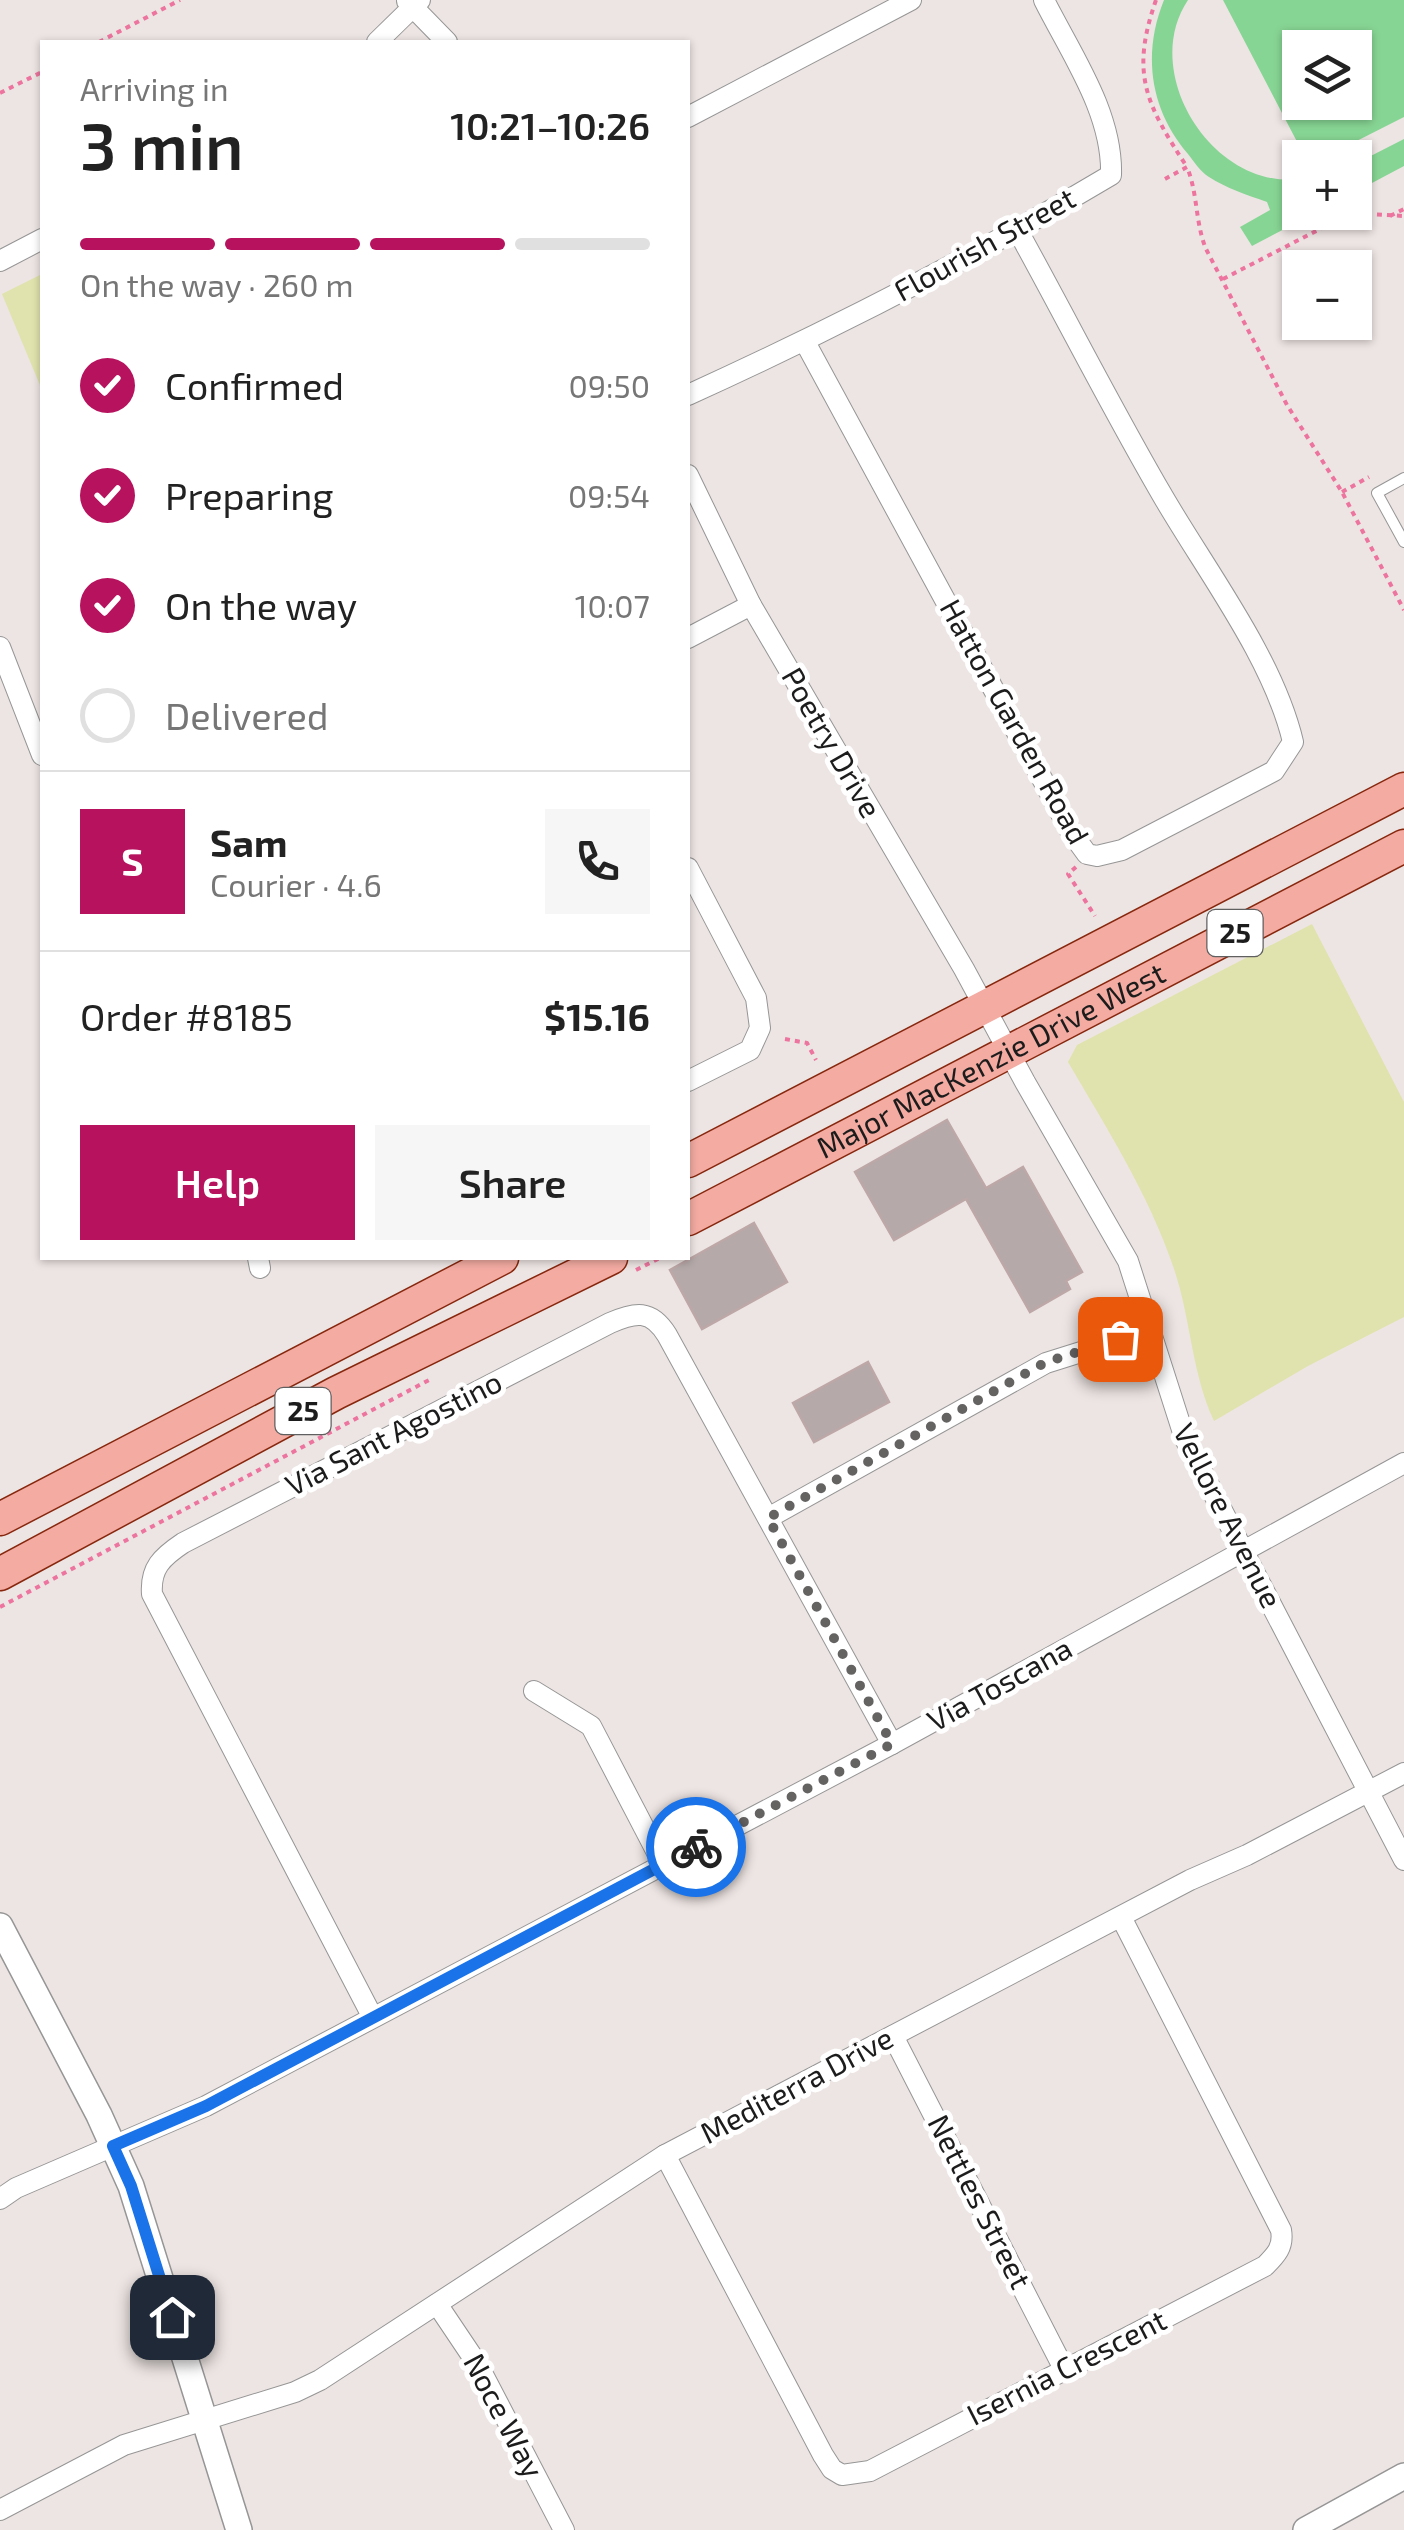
<!DOCTYPE html>
<meta charset="utf-8">
<style>
:root{--surface:#fff;--page:#f6f6f6;--text:#222;--muted:#767676;--line:#e0e0e0;--accent:#b6125d}
body{margin:0;font-family:"Exo 2",sans-serif;background:var(--page);color:var(--text);height:100vh;display:flex;flex-direction:column;font-size:38px;white-space:nowrap}
*{box-sizing:border-box;margin:0}
p{font-size:32px;color:var(--muted)}
.icon{flex:none;width:55px;height:55px;fill:none;stroke:currentColor;stroke-width:2;stroke-linecap:round;stroke-linejoin:round}
.map{position:relative;flex:1;overflow:hidden}
.details{position:absolute;left:40px;top:40px;width:650px;height:1220px;display:flex;flex-direction:column;background:var(--surface);border-radius:0px;box-shadow:0 2px 8px #0004}
.details>*{flex:none}
.fabs{position:absolute;left:1282px;top:30px;display:grid;gap:20px}
.fabs a{display:grid;place-items:center;width:90px;height:90px;border-radius:0px;background:var(--surface);box-shadow:0 2px 8px #0004;font-size:50px}
.pin{position:absolute;display:grid;place-items:center;width:85px;height:85px;color:#fff;margin:-42px;border-radius:20px;box-shadow:0 5px 15px #0006}
.courier{position:absolute;display:grid;place-items:center;width:100px;height:100px;margin:-50px;border:8px solid #1a73e8;border-radius:50%;background:#fff;color:#222;box-shadow:0 2px 12px #0007}
.headline em{font-style:normal;font-weight:600}
.headline div{display:flex;flex-direction:column-reverse}
.headline{display:flex;align-items:center;justify-content:space-between;height:170px;padding:0 40px}
h1{font-size:65px;font-weight:600;line-height:75px}
.bar{display:grid;grid-template-columns:repeat(4,1fr);gap:15px 10px;align-content:center;height:120px;padding:0 40px}
.bar i{height:12px;border-radius:8px;background:var(--line)}
.bar .current{background:var(--accent)}
.bar p{grid-column:span 4}
.line{display:flex;align-items:center;gap:25px;padding:0 40px;border-top:2px solid var(--line)}
.line div{flex:1}
.round{display:grid;place-items:center;flex:none;width:105px;height:105px;border-radius:0px;background:var(--page)}
ol{padding:0 40px;list-style:none}
li{display:flex;align-items:center;gap:30px;height:110px}
li p{margin-inline-start:auto}
li .icon{padding:10px;border-radius:50%;background:var(--accent);color:#fff;stroke-width:4}
li:last-child{color:var(--muted)}
li i{width:55px;height:55px;border:5px solid var(--line);border-radius:50%}
.action{display:flex;gap:20px;margin-top:auto;padding:20px 40px}
.action a{flex:1;height:115px;border-radius:0px;background:var(--accent);color:#fff;font-size:40px;font-weight:600;line-height:115px;text-align:center}
.action a+a{background:var(--page);color:var(--text)}
.map>svg:first-child{display:block}
.grass{fill:#e0e3ad}
.pitch{fill:#87d594;fill-rule:evenodd}
.building{fill:#b5a9a9;stroke:#bda7a7;stroke-width:2.5}
.lines{fill:none;stroke-linecap:round;stroke-linejoin:round}
.service-casing{stroke:#969696;stroke-width:12}
.minor-casing{stroke:#969696;stroke-width:22}
.tertiary-casing{stroke:#969696;stroke-width:28}
.primary-casing{stroke:#87270e;stroke-width:35}
.path{stroke:#ec749e;stroke-width:4;stroke-dasharray:5 5;stroke-linecap:butt}
.service{stroke:#fff;stroke-width:10}
.minor{stroke:#fff;stroke-width:20}
.tertiary{stroke:#fff;stroke-width:25}
.primary{stroke:#f3aba2;stroke-width:32}
.done{stroke:#656262;stroke-width:10;stroke-dasharray:0 18}
.route{stroke:#1a73e8;stroke-width:12}
.labels{text-anchor:middle;stroke-width:10;stroke-linejoin:round;paint-order:stroke}
.shield{fill:#fff;stroke:#606060;stroke-width:2.5}
.shield-label{font-size:28px;font-weight:bold;fill:#1c1c1c}
.street-label{font-size:30px;fill:#1c1c1c;stroke:#fff}
</style>
<div class="map">
<svg width="1404" height="2530" viewBox="0 0 1404 2530">
<rect width="100%" height="100%" fill="#ede5e3"/>
<!-- grass -->
<g class="grass">
<path d="M 42,274 L 42,390 L 2,294 Z"/>
<path d="M 1312,924 L 1404,1102 L 1404,1317 L 1308,1366 L 1214,1421 C 1191,1372 1191,1317 1173,1266 C 1149,1195 1106,1127 1068,1062 L 1077,1045 Z"/>
</g>
<!-- pitch -->
<g class="pitch">
<path d="M 1164,0 L 1188,0 C 1139,73 1213,190 1300,179 L 1300,212 L 1315,213 L 1252,246 L 1240,227 L 1270,210 L 1267,202 C 1247,195 1226,188 1209,177 C 1201,172 1194,162 1188,154 C 1150,110 1142,54 1164,0 Z"/>
<path d="M 1223,0 L 1404,0 L 1404,117 L 1325,157 L 1305,157 ZM 1300,48 L 1355,48 L 1355,102 L 1300,102 Z"/>
<path d="M 1404,139 L 1404,166 L 1355,192 L 1355,164 Z"/>
</g>
<!-- building -->
<g class="building">
<path d="M 947,1120 L 986,1188 L 1023,1167 L 1082,1272 L 1066,1281 L 1070,1289 L 1030,1312 L 966,1199 L 894,1240 L 855,1172 Z"/>
<path d="M 754,1223 L 787,1282 L 702,1329 L 670,1270 Z"/>
<path d="M 868,1362 L 889,1402 L 814,1442 L 793,1403 Z"/>
</g>
<g class="lines">
<defs>
<path id="service" d="M 1404,478 L 1377,493 L 1404,542"/>
<g id="minor">
<path d="M 407,1 L 447,42"/>
<path d="M 377,42 L 420,0"/>
<path d="M 688,117 L 911,0"/>
<path d="M 0,261 L 42,239"/>
<path d="M 805,342 L 1071,832 L 1087,854 L 1097,856 L 1122,850 L 1274,771 L 1293,742 C 1273,657 1204,568 1161,493 C 1111,407 1066,318 1018,231"/>
<path d="M 688,395 C 833,329 974,257 1111,175 C 1113,113 1071,54 1044,0"/>
<path d="M 688,475 L 751,605 L 964,969 L 1025,1082 L 1128,1261 L 1185,1439 L 1404,1860"/>
<path d="M 688,638 L 751,605"/>
<path d="M 0,647 L 42,755"/>
<path d="M 688,868 L 756,998 L 760,1028 L 750,1050 L 688,1081"/>
<path d="M 258,1258 L 260,1268"/>
<path d="M 768,1518 L 1046,1363 L 1151,1330"/>
<path d="M 534,1691 L 591,1726 L 663,1864"/>
<path d="M 372,2016 L 152,1594 C 150,1568 162,1557 183,1543 L 610,1323 C 635,1312 651,1309 667,1335 L 892,1744"/>
<path d="M 893,2036 L 1064,2369"/>
<path d="M 665,2155 L 823,2455 L 832,2469 L 842,2475 L 870,2471 L 1265,2266 C 1276,2255 1284,2247 1281,2230 L 1121,1917"/>
<path d="M 0,2199 L 16,2188 L 206,2106 L 892,1744 L 1404,1463"/>
<path d="M 437,2304 L 478,2365 L 564,2530"/>
<path d="M 0,2510 L 124,2445 L 295,2392 L 320,2380 L 665,2155 L 1190,1880 L 1247,1855 L 1404,1773"/>
</g>
<g id="tertiary">
<path d="M 0,1926 L 99,2115 L 131,2186 L 239,2530"/>
<path d="M 1306,2530 L 1404,2476"/>
</g>
<g id="primary">
<path d="M 688,1161 L 1404,789"/>
<path id="s1" d="M 688,1219 L 1404,846"/>
<path d="M 0,1519 L 502,1258"/>
<path d="M 0,1574 L 336,1393 L 611,1258"/>
</g>
</defs>
<!-- service casing -->
<use href="#service" class="service-casing"/>
<!-- minor casing -->
<use href="#minor" class="minor-casing"/>
<!-- tertiary casing -->
<use href="#tertiary" class="tertiary-casing"/>
<!-- primary casing -->
<use href="#primary" class="primary-casing"/>
<!-- path -->
<g class="path">
<path d="M 1156,0 C 1130,74 1146,104 1187,167"/>
<path d="M 99,42 L 180,0"/>
<path d="M 0,93 L 42,72"/>
<path d="M 1165,179 L 1187,167 C 1198,194 1195,222 1206,249 L 1287,405 L 1342,492 L 1404,610"/>
<path d="M 1390,216 L 1404,209"/>
<path d="M 1223,279 L 1351,213 L 1404,216"/>
<path d="M 1342,492 L 1369,477"/>
<path d="M 1076,867 L 1068,874 L 1095,916"/>
<path d="M 785,1039 L 807,1043 L 816,1060"/>
<path d="M 636,1270 L 660,1258"/>
<path d="M 0,1607 L 429,1380"/>
</g>
<!-- service -->
<use href="#service" class="service"/>
<!-- minor -->
<use href="#minor" class="minor"/>
<!-- tertiary -->
<use href="#tertiary" class="tertiary"/>
<!-- primary -->
<use href="#primary" class="primary"/>
</g>
<g class="lines">
<!-- done -->
<path class="done" d="M 696,1847 L 892,1744 L 768,1518 L 1046,1362 L 1120,1339"/>
<!-- route -->
<path class="route" d="M 172,2317 L 131,2186 L 113,2146 L 206,2106 L 696,1847"/>
</g>
<g class="labels">
<!-- shield labels -->
<g class="shield">
<rect x="1207.5" y="910" width="55" height="46" rx="8"/>
<rect x="275.5" y="1388" width="55" height="46" rx="8"/>
</g>
<g class="shield-label">
<text x="1235" y="943">25</text>
<text x="303" y="1421">25</text>
</g>
<!-- street labels -->
<g class="street-label">
<text transform="translate(985 245) rotate(-29)" y="10">Flourish Street</text>
<text transform="translate(1014 722) rotate(61)" y="10">Hatton Garden Road</text>
<text transform="translate(831 743) rotate(60)" y="10">Poetry Drive</text>
<text dy="10" stroke="none"><textPath href="#s1" startOffset="342">Major MacKenzie Drive West</textPath></text>
<text transform="translate(394 1434) rotate(-27)" y="10">Via Sant Agostino</text>
<text transform="translate(1227 1516) rotate(63)" y="10">Vellore Avenue</text>
<text transform="translate(1000 1685) rotate(-29)" y="10">Via Toscana</text>
<text transform="translate(797 2086) rotate(-28)" y="10">Mediterra Drive</text>
<text transform="translate(979 2202) rotate(63)" y="10">Nettles Street</text>
<text transform="translate(1067 2368) rotate(-27)" y="10">Isernia Crescent</text>
<text transform="translate(503 2416) rotate(62)" y="10">Noce Way</text>
</g>
</g>
</svg>
<div class="fabs">
<a><svg class="icon" aria-label="layers" viewBox="0 0 24 24"><path d="M12 4l9 5-9 5-9-5zM3 14l9 5 9-5"/></svg></a>
<a>+</a>
<a>−</a>
</div>
<div class="pin" style="left:1120px;top:1339px;background:#ea580c"><svg class="icon" aria-label="bag" viewBox="0 0 24 24"><path d="M5 8h14l-1 12H6zM9 8a3 3 0 0 1 6 0"/></svg></div>
<div class="pin" style="left:172px;top:2317px;background:#1f2937"><svg class="icon" aria-label="home" viewBox="0 0 24 24"><path d="M3 11l9-7 9 7M6 9v11h12V9"/></svg></div>
<div class="courier" style="left:696px;top:1847px"><svg class="icon" aria-label="bike" viewBox="0 0 24 24"><circle cx="6" cy="16" r="4"/><circle cx="18" cy="16" r="4"/><path d="M6 16l4-8h5l3 8M10 8l3 8H6M13 5h3"/></svg></div>
<section class="details">
<div class="headline"><div><h1>3 min</h1><p>Arriving in</p></div><em>10:21–10:26</em></div>
<div class="bar"><i class="current"></i><i class="current"></i><i class="current"></i><i></i><p>On the way · 260 m</p></div>
<ol>
<li><svg class="icon" aria-label="check" viewBox="0 0 24 24"><path d="M5 12l5 5 9-10"/></svg>Confirmed<p>09:50</p></li>
<li><svg class="icon" aria-label="check" viewBox="0 0 24 24"><path d="M5 12l5 5 9-10"/></svg>Preparing<p>09:54</p></li>
<li><svg class="icon" aria-label="check" viewBox="0 0 24 24"><path d="M5 12l5 5 9-10"/></svg>On the way<p>10:07</p></li>
<li><i></i>Delivered</li>
</ol>
<div class="line" style="height:180px"><b class="round" style="background:var(--accent);color:#fff">S</b><div><b>Sam</b><p>Courier · 4.6</p></div><a class="round"><svg class="icon" aria-label="phone" viewBox="0 0 24 24"><path d="M5 4h4l2 5-3 2q2 4 5 5l2-3 5 2v4C11 20 4 13 5 4z"/></svg></a></div>
<div class="line" style="height:130px"><div>Order #8185</div><b>$15.16</b></div>
<div class="action"><a>Help</a><a>Share</a></div>
</section>
</div>
